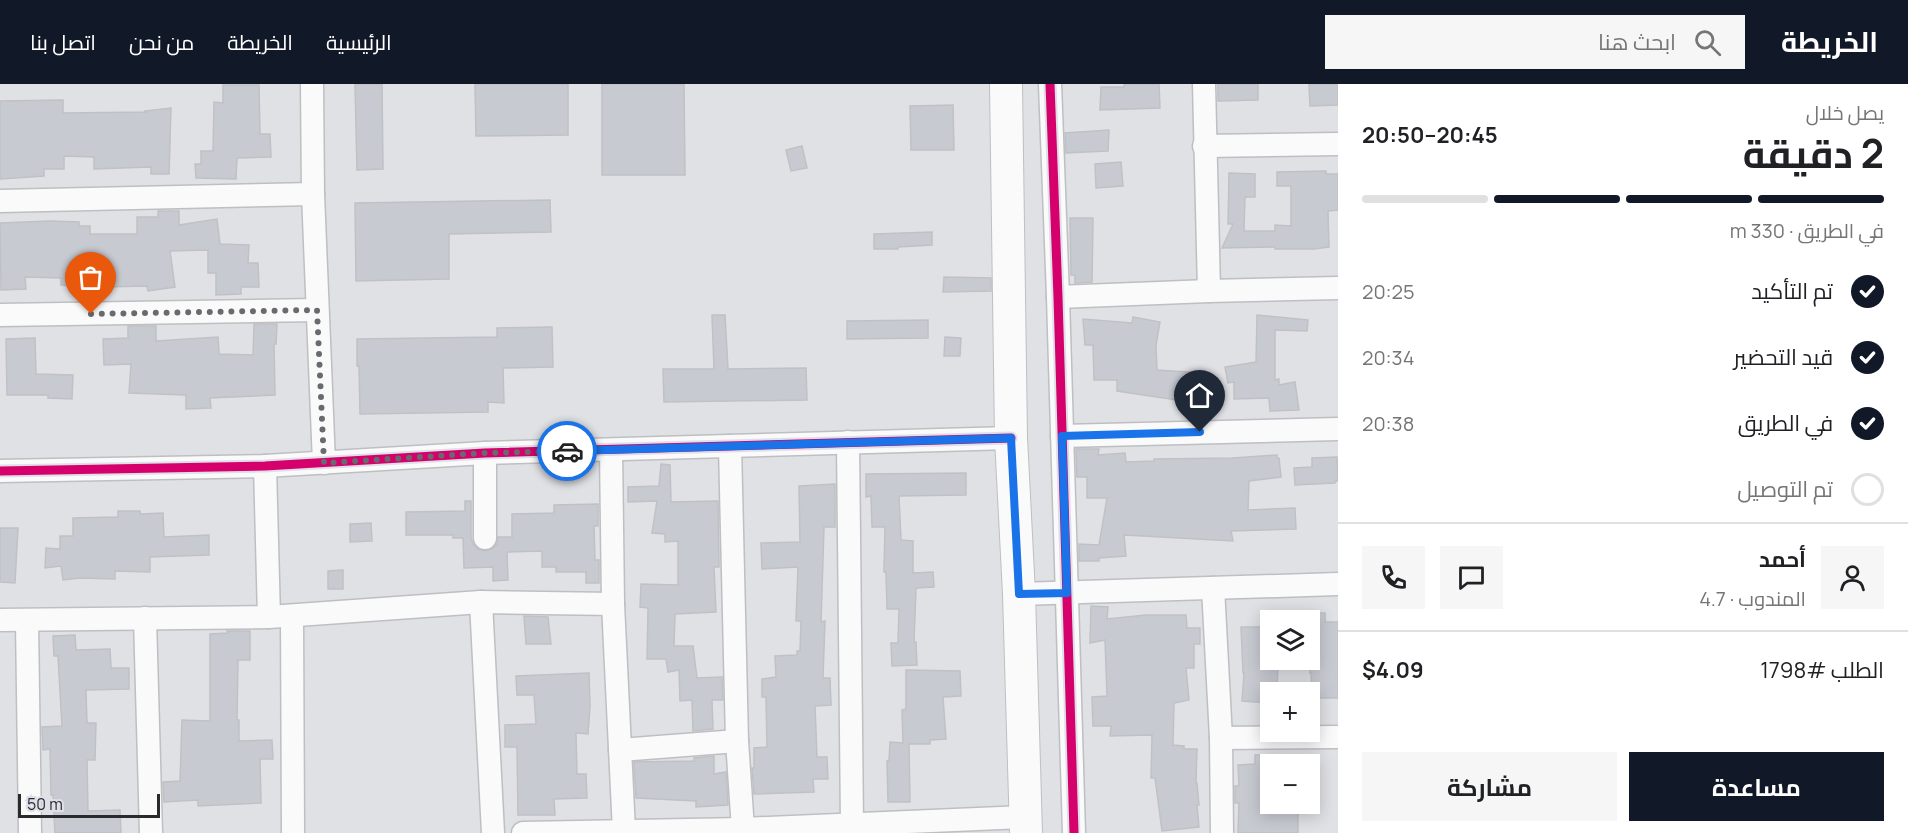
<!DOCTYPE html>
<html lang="ar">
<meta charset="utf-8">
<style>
:root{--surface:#fff;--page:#f6f6f6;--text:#202124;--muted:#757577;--line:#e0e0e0;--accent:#111827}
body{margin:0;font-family:Manrope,Cairo,sans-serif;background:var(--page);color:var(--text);direction:rtl;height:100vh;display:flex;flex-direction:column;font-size:22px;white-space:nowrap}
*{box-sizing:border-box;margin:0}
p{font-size:20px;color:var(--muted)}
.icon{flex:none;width:33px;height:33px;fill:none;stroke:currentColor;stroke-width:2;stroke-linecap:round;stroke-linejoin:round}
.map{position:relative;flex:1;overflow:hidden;direction:ltr}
.side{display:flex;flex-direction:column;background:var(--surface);width:570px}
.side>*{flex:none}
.fabs{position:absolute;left:1260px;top:526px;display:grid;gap:12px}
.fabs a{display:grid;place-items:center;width:60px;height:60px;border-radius:0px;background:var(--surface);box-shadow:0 3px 15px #0003;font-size:30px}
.scale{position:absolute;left:18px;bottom:15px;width:142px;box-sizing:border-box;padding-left:6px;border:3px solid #282a2c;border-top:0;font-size:16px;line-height:21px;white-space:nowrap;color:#282a2c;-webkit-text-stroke:4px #dde0e8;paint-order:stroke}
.pin{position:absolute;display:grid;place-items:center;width:51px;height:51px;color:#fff;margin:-62px -26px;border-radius:50% 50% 50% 0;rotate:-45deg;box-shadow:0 0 6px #0007}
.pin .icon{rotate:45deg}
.courier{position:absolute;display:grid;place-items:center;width:60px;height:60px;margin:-30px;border:4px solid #1a73e8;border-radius:50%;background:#fff;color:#222;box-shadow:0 2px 8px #0007}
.summary em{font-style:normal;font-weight:700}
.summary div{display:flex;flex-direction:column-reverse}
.summary{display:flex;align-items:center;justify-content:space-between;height:102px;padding:0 24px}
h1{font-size:39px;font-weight:700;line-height:45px}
.bar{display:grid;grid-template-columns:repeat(4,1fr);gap:9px 6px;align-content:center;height:72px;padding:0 24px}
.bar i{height:8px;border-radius:4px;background:var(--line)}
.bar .current{background:var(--accent)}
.bar p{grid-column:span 4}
.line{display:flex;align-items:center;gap:15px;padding:0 24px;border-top:2px solid var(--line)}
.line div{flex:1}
.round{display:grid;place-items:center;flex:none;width:63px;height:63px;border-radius:0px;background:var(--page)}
ol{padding:0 24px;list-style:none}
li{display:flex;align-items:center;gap:18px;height:66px}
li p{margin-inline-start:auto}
li .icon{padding:6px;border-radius:50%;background:var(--accent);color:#fff;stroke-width:4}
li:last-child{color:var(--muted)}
li i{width:33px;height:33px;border:3px solid var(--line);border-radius:50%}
.button{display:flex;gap:12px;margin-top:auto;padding:12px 24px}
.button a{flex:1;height:69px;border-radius:0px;background:var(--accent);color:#fff;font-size:24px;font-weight:700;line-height:69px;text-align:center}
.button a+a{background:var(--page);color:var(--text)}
header{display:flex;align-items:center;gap:36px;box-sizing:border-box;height:84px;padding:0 30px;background:var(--accent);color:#fff}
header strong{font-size:28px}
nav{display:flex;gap:33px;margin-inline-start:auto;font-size:21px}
.search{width:420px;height:54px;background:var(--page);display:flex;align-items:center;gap:15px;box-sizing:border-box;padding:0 21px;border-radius:0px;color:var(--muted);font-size:22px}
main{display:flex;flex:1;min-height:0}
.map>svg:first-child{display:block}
.building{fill:#c8cad2;stroke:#c0c1c4;stroke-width:1.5}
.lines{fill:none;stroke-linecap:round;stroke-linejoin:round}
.street-casing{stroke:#bebfc2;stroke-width:25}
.secondary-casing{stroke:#bebfc2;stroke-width:34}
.street{stroke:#fafafb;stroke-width:22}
.secondary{stroke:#fafafb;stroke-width:32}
.cycleway-casing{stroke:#dde0e8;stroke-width:13}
.cycleway{stroke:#d6006c;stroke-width:9}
.done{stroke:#686a6d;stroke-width:6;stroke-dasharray:0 10.8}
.route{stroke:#1a73e8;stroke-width:8}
</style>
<header>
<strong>الخريطة</strong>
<div class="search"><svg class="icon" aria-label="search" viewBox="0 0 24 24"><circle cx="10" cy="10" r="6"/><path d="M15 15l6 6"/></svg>ابحث هنا</div>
<nav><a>الرئيسية</a><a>الخريطة</a><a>من نحن</a><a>اتصل بنا</a></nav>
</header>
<main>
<section class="side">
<div class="summary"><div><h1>2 دقيقة</h1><p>يصل خلال</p></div><em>20:45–20:50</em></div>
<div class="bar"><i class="current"></i><i class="current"></i><i class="current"></i><i></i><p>في الطريق · 330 m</p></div>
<ol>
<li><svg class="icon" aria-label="check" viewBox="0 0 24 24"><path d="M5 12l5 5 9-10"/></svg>تم التأكيد<p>20:25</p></li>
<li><svg class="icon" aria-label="check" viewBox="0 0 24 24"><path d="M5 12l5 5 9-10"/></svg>قيد التحضير<p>20:34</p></li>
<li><svg class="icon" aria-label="check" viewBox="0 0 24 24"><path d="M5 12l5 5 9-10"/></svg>في الطريق<p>20:38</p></li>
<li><i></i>تم التوصيل</li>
</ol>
<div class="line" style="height:108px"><a class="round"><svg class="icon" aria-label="person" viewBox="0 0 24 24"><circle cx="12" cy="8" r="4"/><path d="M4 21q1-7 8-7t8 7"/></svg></a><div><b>أحمد</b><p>المندوب · 4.7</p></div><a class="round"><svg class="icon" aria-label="chat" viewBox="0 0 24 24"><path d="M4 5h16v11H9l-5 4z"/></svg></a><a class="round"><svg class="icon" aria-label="phone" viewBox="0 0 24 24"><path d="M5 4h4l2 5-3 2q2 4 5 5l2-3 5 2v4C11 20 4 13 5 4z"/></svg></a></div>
<div class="line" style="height:78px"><div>الطلب #1798</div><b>$4.09</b></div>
<div class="button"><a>مساعدة</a><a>مشاركة</a></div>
</section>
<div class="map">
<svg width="1338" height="749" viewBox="0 0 1338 749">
<rect width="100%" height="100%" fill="#e0e1e5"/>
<!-- building -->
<g class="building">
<path d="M 355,0 L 382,0 L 383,85 L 357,86 Z"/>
<path d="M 475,0 L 568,0 L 568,51 L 476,52 Z"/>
<path d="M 602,0 L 684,0 L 685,91 L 602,91 Z"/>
<path d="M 1124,0 L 1159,0 L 1160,24 L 1100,26 L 1101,3 L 1124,3 Z"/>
<path d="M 1218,0 L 1258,0 L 1258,16 L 1218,17 Z"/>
<path d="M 1309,0 L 1338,0 L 1338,21 L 1310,22 Z"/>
<path d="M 223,1 L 259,1 L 260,50 L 270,50 L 271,73 L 237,74 L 236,95 L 196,94 L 195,80 L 201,80 L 201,67 L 213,67 L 214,18 L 223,19 Z"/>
<path d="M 63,16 L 63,29 L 146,28 L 145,27 L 171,24 L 169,90 L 151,90 L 151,83 L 94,85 L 94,73 L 64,72 L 64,85 L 44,85 L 44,92 L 0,95 L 0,17 Z"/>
<path d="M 953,21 L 954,66 L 911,66 L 910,22 Z"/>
<path d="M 1109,46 L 1108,67 L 1066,69 L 1065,49 Z"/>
<path d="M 802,62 L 807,84 L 791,87 L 786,66 Z"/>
<path d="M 1121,78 L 1123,102 L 1096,104 L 1095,80 Z"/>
<path d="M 1326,87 L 1326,90 L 1338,90 L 1338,126 L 1328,127 L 1329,163 L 1314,165 L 1275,165 L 1275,163 L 1222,164 L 1233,140 L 1228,140 L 1229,89 L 1255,90 L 1255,113 L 1245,113 L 1244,147 L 1275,147 L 1275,141 L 1291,142 L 1291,102 L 1277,102 L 1277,88 Z"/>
<path d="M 550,116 L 551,148 L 449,150 L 449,195 L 356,197 L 355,119 Z"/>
<path d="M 158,127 L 179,127 L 179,141 L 217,135 L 220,160 L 249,161 L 248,179 L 258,179 L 259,203 L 241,203 L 241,210 L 216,211 L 216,189 L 208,189 L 208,166 L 170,167 L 175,203 L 148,207 L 147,202 L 104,203 L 61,201 L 61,194 L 25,193 L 26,205 L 1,206 L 0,139 L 50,137 L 79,138 L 79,142 L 90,142 L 90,150 L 137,150 L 137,133 L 158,133 Z"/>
<path d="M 1070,134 L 1093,134 L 1092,198 L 1075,199 L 1075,191 L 1071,191 Z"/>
<path d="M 932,148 L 932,161 L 898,163 L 898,165 L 874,165 L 874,150 Z"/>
<path d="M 944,193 L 991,194 L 991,207 L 943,208 Z"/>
<path d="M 712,231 L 725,231 L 728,285 L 806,284 L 807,316 L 664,318 L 663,285 L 714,285 Z"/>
<path d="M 1257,231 L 1308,236 L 1307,247 L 1275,246 L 1275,296 L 1279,295 L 1279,301 L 1295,298 L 1299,326 L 1270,327 L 1269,314 L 1234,315 L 1234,298 L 1228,299 L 1225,283 L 1256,278 Z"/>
<path d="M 1133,233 L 1160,238 L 1156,261 L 1157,286 L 1203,289 L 1202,313 L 1183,312 L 1183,317 L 1117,307 L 1117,296 L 1094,296 L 1093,261 L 1085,261 L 1083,235 L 1132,239 Z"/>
<path d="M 928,236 L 928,254 L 847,255 L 847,237 Z"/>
<path d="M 254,240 L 277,240 L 276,260 L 274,260 L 275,311 L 210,314 L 211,324 L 186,325 L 186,311 L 129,309 L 131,280 L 104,281 L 103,255 L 128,254 L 128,242 L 156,242 L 156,257 L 218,253 L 219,270 L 253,271 Z"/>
<path d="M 552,243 L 553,283 L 503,284 L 504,319 L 488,318 L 488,328 L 360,330 L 359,282 L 357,282 L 357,255 L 497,253 L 497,244 Z"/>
<path d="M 945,253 L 961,254 L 960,272 L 944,272 Z"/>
<path d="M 35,254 L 36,290 L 73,291 L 72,315 L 48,314 L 48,311 L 7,311 L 6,255 Z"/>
<path d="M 1076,365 L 1099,365 L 1098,371 L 1125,369 L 1126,378 L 1154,377 L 1154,375 L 1233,374 L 1277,371 L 1277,374 L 1279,374 L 1281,393 L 1249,397 L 1248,426 L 1295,424 L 1296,445 L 1231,447 L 1233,457 L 1124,451 L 1126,472 L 1099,474 L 1099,477 L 1079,477 L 1079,460 L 1099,461 L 1107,414 L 1087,414 L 1087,393 L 1077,393 Z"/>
<path d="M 1337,373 L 1338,397 L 1335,397 L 1335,399 L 1295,401 L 1294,384 L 1312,383 L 1312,374 Z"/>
<path d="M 661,380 L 670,381 L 671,418 L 718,417 L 719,483 L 714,483 L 716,528 L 675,530 L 674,562 L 693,562 L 697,594 L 722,593 L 723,616 L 712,616 L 713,645 L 693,647 L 692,616 L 680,617 L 679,586 L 668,588 L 666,575 L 647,575 L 648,524 L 640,523 L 641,500 L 678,501 L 678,457 L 665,458 L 665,450 L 652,449 L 657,417 L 628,418 L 628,403 L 659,402 Z"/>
<path d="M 966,389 L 966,411 L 899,412 L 901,456 L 913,457 L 913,489 L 933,488 L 934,503 L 916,504 L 914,558 L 916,558 L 917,581 L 892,582 L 891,559 L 898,559 L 899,525 L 887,525 L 886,488 L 884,488 L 885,443 L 872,443 L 871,412 L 866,413 L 866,390 Z"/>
<path d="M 835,400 L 835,443 L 824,443 L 821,538 L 825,537 L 823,594 L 830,594 L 831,621 L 815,622 L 817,673 L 827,673 L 828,695 L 813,695 L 814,708 L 754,710 L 752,684 L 754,684 L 754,664 L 767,663 L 766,613 L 762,613 L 762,595 L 776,593 L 775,572 L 797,571 L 797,567 L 800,567 L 801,537 L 796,537 L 798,483 L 762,485 L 761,459 L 800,458 L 799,402 Z"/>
<path d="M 465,417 L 471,417 L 471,454 L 473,460 L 478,465 L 484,467 L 492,465 L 497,460 L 498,453 L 512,453 L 512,430 L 554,429 L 554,421 L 598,420 L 598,442 L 594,442 L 595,476 L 599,476 L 599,499 L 586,499 L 586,488 L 556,488 L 556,483 L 542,483 L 542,467 L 507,468 L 508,496 L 493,497 L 493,483 L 464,484 L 463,454 L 453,454 L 453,451 L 406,451 L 406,428 L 465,427 Z"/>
<path d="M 118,427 L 140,427 L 140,430 L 163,429 L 164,453 L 209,451 L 209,471 L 150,473 L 150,488 L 115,487 L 115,495 L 80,494 L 63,496 L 61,482 L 45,484 L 46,464 L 60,465 L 60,452 L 73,452 L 73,434 L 118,433 Z"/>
<path d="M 371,439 L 372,457 L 350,458 L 350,440 Z"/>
<path d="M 0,444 L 18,444 L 15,499 L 0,498 Z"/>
<path d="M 343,486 L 343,505 L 328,505 L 328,487 Z"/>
<path d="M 1091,522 L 1108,523 L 1107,535 L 1146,531 L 1186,531 L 1187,544 L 1200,544 L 1200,560 L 1194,560 L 1194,584 L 1186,584 L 1189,616 L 1174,619 L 1173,661 L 1184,662 L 1184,665 L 1197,665 L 1196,699 L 1197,699 L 1199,721 L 1197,721 L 1199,743 L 1162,747 L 1155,694 L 1151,694 L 1152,651 L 1110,652 L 1111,642 L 1093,642 L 1092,613 L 1107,612 L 1105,556 L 1090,559 Z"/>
<path d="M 1310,529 L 1325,529 L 1325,538 L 1338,538 L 1338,614 L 1312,614 L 1311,589 L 1310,589 Z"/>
<path d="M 524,532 L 548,533 L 551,560 L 526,560 Z"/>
<path d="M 1241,543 L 1266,543 L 1267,576 L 1278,576 L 1277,609 L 1270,609 L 1270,619 L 1242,617 L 1244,589 L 1243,589 Z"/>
<path d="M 227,547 L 250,547 L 250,576 L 238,576 L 237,636 L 239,636 L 239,657 L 272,656 L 273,675 L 260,675 L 261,719 L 198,722 L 198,716 L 164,718 L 163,698 L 180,697 L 182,636 L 210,637 L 210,550 L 228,549 Z"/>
<path d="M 75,551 L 76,566 L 110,565 L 111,584 L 129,584 L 129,605 L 86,606 L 87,639 L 96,639 L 95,676 L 87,676 L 88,727 L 120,726 L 121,749 L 55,749 L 53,711 L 51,711 L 50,665 L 43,666 L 42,643 L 62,642 L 58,572 L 54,572 L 53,552 Z"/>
<path d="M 906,586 L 960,587 L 961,612 L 943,613 L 946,655 L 930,656 L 930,660 L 909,660 L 910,718 L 888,718 L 887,677 L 889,677 L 890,658 L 903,659 L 902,626 L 906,625 Z"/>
<path d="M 589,589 L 590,622 L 588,650 L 576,649 L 577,690 L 586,690 L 587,714 L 554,715 L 555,731 L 518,731 L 517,663 L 505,663 L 505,641 L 536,640 L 534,611 L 517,611 L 516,592 Z"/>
<path d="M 1255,671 L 1270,671 L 1270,720 L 1298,720 L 1298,749 L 1238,749 L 1239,719 L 1235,719 L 1235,702 L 1239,702 L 1238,681 L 1255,680 Z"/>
<path d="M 714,672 L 714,690 L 726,688 L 728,721 L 696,723 L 696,717 L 636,714 L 634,678 L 694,677 L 694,674 Z"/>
</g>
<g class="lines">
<defs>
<g id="street">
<path d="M 312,0 L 313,110 L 324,379"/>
<path d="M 1050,0 L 1058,213 L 1074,749"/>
<path d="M 1204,0 L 1209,207"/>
<path d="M 1204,62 L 1338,60"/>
<path d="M 0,117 L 313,110"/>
<path d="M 1058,213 L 1209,207 L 1338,204"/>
<path d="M 0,231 L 317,226"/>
<path d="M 1062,352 L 1338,345"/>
<path d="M 848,358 L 852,740"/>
<path d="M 730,362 L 737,657 L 743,745"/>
<path d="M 611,366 L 613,520 L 624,747"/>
<path d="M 485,369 L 485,454"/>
<path d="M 265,382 L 269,533"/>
<path d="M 0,387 L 265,382 L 485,369 L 1011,354"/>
<path d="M 1213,504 L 1221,654 L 1222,749"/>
<path d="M 1019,510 L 1338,500"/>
<path d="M 481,518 L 493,749"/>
<path d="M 292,532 L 293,749"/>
<path d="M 145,534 L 151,749"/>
<path d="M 0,536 L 269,533 L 481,518 L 613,520"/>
<path d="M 27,537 L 30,749"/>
<path d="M 1221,654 L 1338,653"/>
<path d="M 620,666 L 737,657"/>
<path d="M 523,749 L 743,745 L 1026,733"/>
</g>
<path id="secondary" d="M 1006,0 L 1011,354 L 1019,510 L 1026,749"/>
</defs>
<!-- street casing -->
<use href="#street" class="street-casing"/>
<!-- secondary casing -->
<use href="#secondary" class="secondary-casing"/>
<!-- street -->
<use href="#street" class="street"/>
<!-- secondary -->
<use href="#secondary" class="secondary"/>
<defs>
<g id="cycleway">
<path d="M 1050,0 L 1058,213 L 1074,749"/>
<path d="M 0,387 L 265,382 L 485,369 L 1011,354"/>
</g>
</defs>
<!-- cycleway casing -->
<use href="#cycleway" class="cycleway-casing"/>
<!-- cycleway -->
<use href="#cycleway" class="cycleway"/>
</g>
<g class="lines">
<!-- done -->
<path class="done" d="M 91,230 L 317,226 L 324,379 L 485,369 L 567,367"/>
<!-- route -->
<path class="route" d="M 567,367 L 1011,354 L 1019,510 L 1067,509 L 1062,352 L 1200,348"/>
</g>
</svg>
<div class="fabs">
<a><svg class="icon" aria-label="layers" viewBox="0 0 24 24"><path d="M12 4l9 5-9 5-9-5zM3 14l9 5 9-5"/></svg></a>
<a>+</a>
<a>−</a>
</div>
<div class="scale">50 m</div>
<div class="pin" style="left:91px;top:230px;background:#ea580c"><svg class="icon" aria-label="bag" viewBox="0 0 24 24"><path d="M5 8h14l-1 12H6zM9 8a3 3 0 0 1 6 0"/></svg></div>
<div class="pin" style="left:1200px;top:348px;background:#1f2937"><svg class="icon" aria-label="home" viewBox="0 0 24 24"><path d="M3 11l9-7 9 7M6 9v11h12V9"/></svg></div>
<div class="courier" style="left:567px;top:367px"><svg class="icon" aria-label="car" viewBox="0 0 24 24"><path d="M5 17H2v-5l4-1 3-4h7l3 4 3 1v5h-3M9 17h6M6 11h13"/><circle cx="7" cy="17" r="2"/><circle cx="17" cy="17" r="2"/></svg></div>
</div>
</main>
